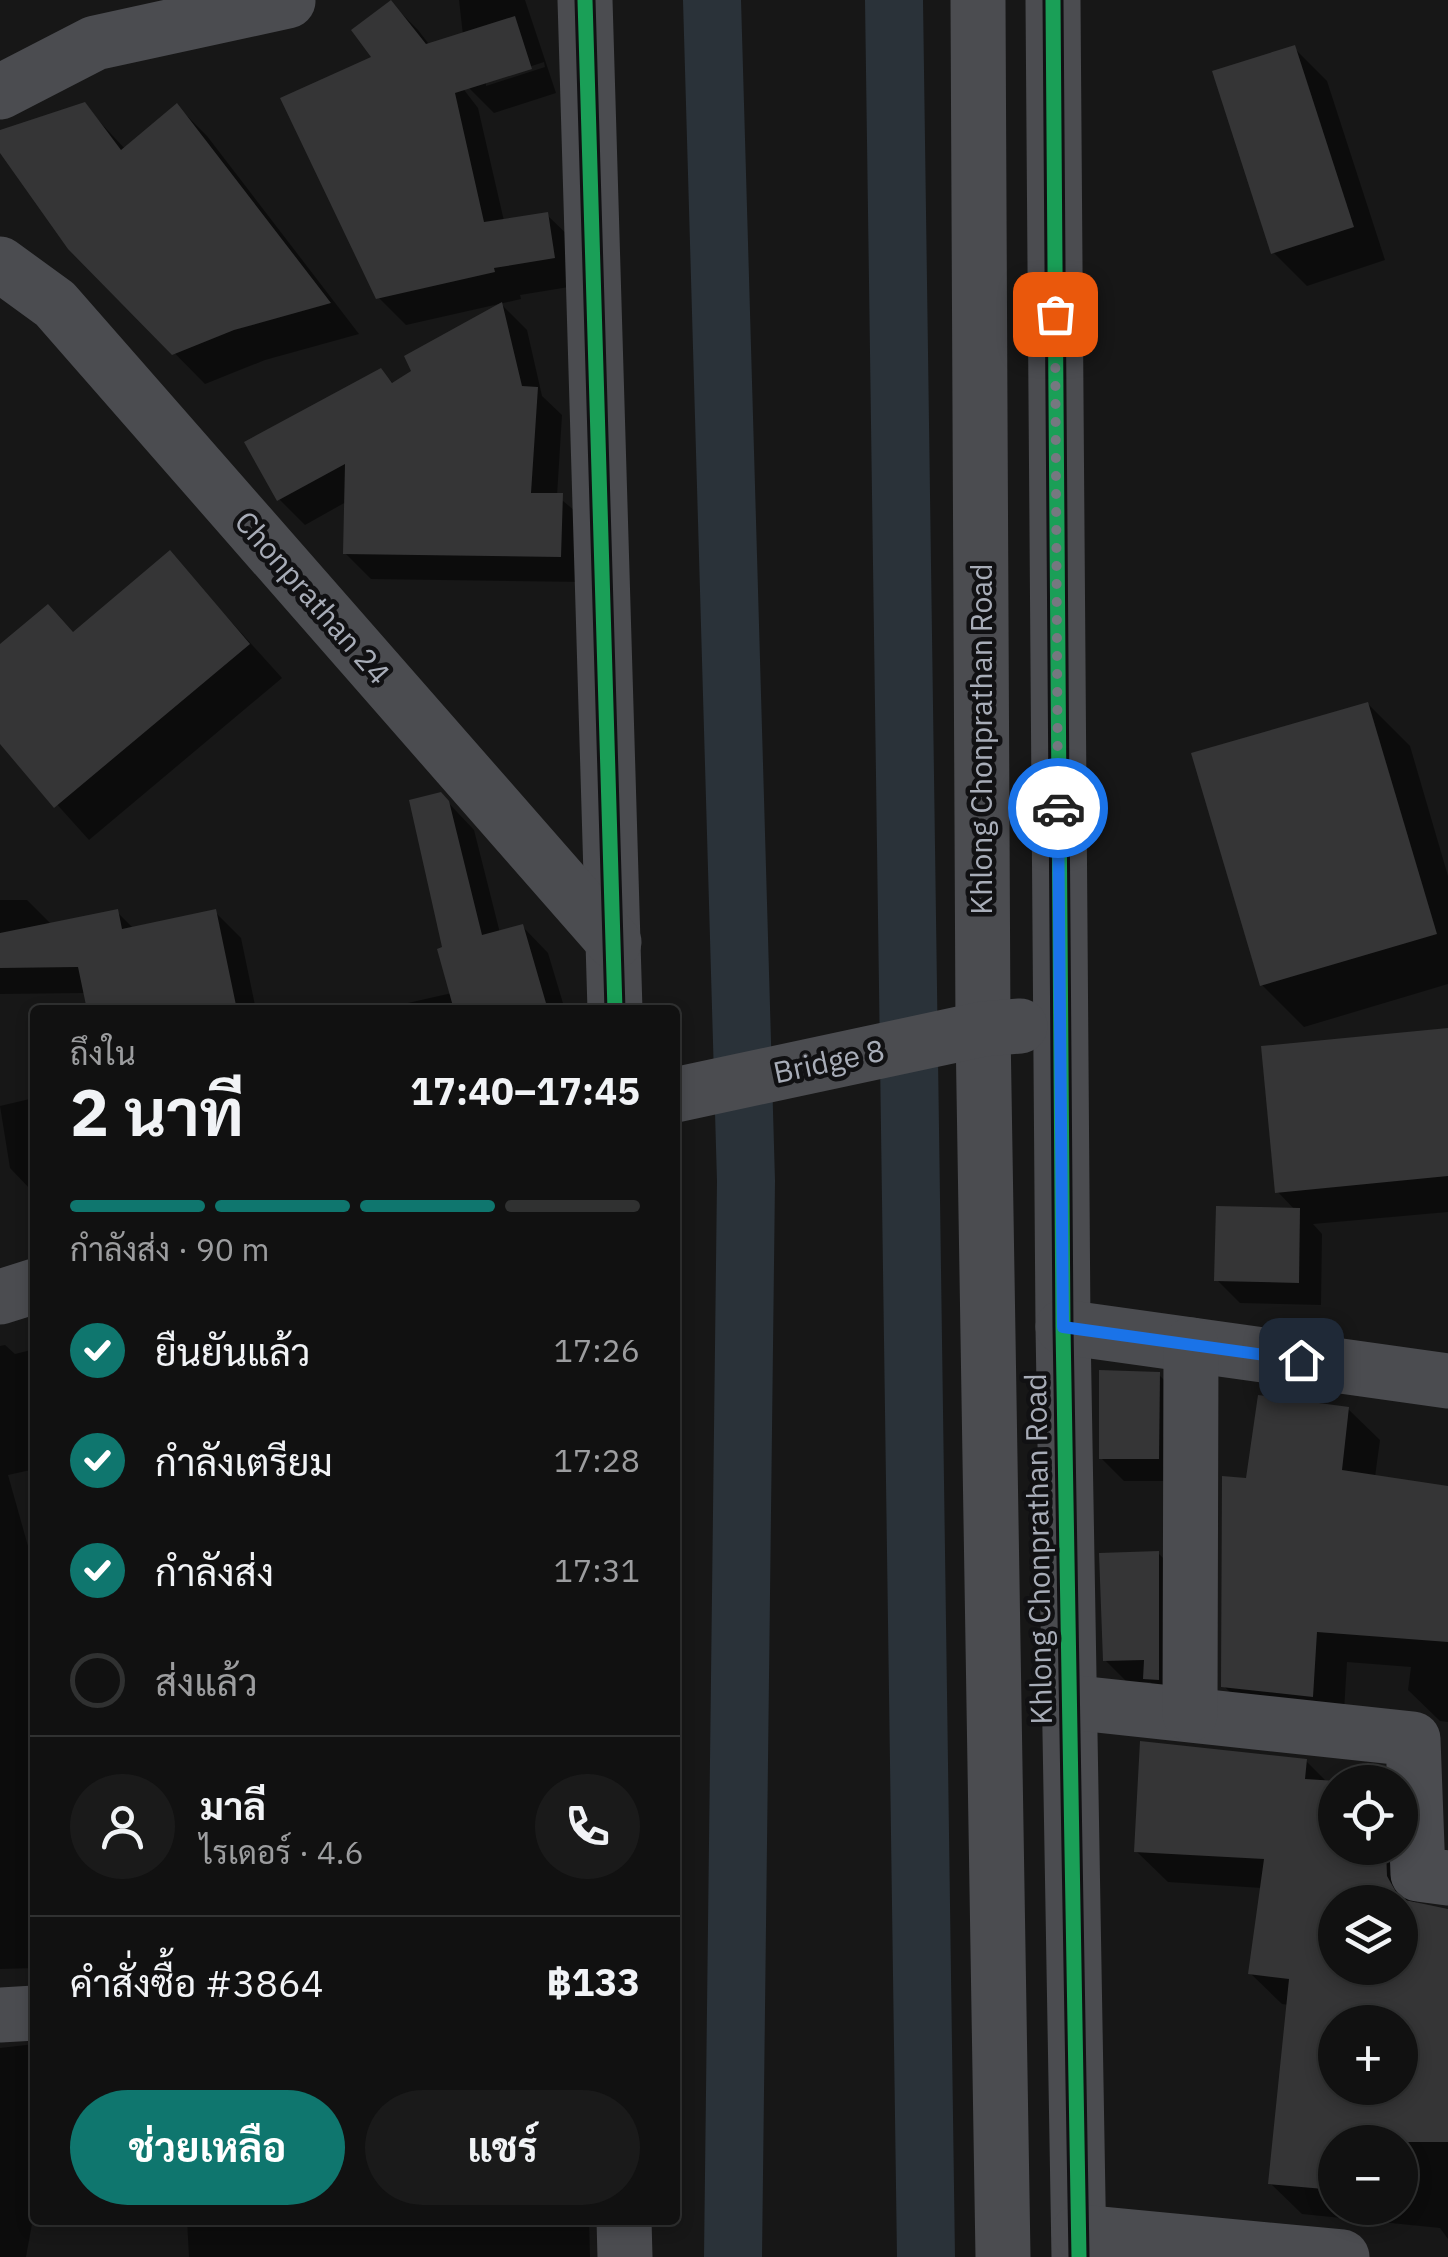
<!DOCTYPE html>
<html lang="th">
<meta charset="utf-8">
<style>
:root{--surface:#111;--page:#1a1a1a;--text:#f1f3f6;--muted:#9c9d9f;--line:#303131;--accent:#0f766e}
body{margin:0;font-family:"IBM Plex Sans",Sarabun,sans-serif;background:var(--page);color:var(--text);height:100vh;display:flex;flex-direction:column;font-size:38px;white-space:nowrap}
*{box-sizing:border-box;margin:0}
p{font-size:32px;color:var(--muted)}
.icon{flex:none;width:55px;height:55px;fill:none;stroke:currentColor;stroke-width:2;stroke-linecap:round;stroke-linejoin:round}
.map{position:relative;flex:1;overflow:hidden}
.details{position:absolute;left:30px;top:1005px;width:650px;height:1220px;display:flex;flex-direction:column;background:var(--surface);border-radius:10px;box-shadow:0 5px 15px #0003,0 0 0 2px var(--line)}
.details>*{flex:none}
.fabs{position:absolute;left:1318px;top:1765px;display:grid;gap:20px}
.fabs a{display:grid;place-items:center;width:100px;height:100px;border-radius:50%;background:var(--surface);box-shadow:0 5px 15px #0003,0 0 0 2px var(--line);font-size:50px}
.pin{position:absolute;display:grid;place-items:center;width:85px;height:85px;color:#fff;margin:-42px;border-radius:20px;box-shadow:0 5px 15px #0006}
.courier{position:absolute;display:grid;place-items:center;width:100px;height:100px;margin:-50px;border:8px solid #1a73e8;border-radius:50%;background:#fff;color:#222;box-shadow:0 2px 12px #0007}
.overview em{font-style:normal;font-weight:700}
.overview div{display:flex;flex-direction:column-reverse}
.overview{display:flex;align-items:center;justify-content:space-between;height:170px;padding:0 40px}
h1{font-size:65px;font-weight:700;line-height:75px}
.bar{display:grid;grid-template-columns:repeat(4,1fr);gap:15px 10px;align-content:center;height:120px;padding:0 40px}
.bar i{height:12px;border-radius:8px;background:var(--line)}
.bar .on{background:var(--accent)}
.bar p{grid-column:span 4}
.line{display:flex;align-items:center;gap:25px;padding:0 40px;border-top:2px solid var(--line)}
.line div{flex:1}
.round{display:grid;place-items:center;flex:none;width:105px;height:105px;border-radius:52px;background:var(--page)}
ol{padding:0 40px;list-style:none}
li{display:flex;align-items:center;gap:30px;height:110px}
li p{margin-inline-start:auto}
li .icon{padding:10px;border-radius:50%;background:var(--accent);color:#fff;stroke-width:4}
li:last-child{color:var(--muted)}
li i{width:55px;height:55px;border:5px solid var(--line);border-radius:50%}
.primary-button{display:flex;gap:20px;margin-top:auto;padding:20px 40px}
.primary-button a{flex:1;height:115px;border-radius:60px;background:var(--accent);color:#fff;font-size:40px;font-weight:700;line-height:115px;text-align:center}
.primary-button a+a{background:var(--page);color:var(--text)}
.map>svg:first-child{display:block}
.shadow{fill:#0007;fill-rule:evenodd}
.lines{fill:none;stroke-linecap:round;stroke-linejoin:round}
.canal{stroke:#2a3239;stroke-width:58}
.building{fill:#353536;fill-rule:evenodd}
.minor{stroke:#4b4c50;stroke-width:55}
.cycleway-casing{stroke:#111113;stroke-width:21}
.cycleway{stroke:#1a9f57;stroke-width:15}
.done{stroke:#757880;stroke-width:10;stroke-dasharray:0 18}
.route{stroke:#1a73e8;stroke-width:12}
.labels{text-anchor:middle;stroke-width:9;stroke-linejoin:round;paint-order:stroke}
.street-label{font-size:30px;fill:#a8adb8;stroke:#111113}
</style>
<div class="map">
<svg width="1448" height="2257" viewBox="0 0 1448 2257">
<rect width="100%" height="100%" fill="#171717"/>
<!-- shadow -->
<g class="shadow">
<path d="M 459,0 L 525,0 L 556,93 L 494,113 L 469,88 ZM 544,62 L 545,67 L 486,86 L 486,81 Z"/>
<path d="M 391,3 L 418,30 L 478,108 L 504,221 L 547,215 L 575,242 L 581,285 L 520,295 L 521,299 L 406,325 L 379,298 L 375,58 Z"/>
<path d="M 1294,48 L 1327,81 L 1385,260 L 1307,286 L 1274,253 Z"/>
<path d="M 84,105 L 126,150 L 177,106 L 207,136 L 359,334 L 265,360 L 205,384 L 70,247 L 0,149 L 0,133 Z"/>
<path d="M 501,304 L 527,330 L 542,396 L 562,415 L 557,496 L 587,521 L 586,582 L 371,579 L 345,553 L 346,502 L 305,525 L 279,499 L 380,371 L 394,384 Z"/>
<path d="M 170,554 L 282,678 L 89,840 L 0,741 L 0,647 L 74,634 Z"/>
<path d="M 1368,704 L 1410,746 L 1448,876 L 1448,984 L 1304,1027 L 1262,985 Z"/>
<path d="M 441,795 L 474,830 L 500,933 L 522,926 L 548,953 L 565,1010 L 377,1010 L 452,993 Z"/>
<path d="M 0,900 L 27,900 L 52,925 L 117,912 L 134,929 L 215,912 L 241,938 L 256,1010 L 89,1010 L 86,993 L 0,994 Z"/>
<path d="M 358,1004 L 365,1010 L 328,1010 Z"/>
<path d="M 1448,1030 L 1448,1212 L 1313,1224 L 1322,1234 L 1321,1305 L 1240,1303 L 1217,1280 L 1296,1211 L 1277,1191 Z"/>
<path d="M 35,1065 L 35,1201 L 33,1192 L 10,1168 L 0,1106 L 34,1098 L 29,1066 Z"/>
<path d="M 5,1345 L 15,1354 L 35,1349 L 35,1469 L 8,1475 L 35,1571 L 35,1756 L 29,1758 L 35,1803 L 35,1968 L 0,1969 L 0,1346 Z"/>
<path d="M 1159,1375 L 1182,1398 L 1181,1481 L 1124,1481 L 1101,1458 Z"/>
<path d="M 1348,1409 L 1380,1440 L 1375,1477 L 1448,1488 L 1448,1722 L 1440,1721 L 1408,1690 L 1411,1667 L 1347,1662 L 1343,1727 L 1255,1718 L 1224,1686 L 1249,1481 Z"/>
<path d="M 1158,1553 L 1181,1576 L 1169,1700 L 1150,1682 L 1128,1683 L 1105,1660 Z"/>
<path d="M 1306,1761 L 1328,1783 L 1335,1784 L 1335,1848 L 1400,1848 L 1414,1819 L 1417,1909 L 1448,2047 L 1448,2239 L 1440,2228 L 1302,2214 L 1270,2183 L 1289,2005 L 1282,2004 L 1250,1973 L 1262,1888 L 1168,1882 L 1136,1851 ZM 1335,1902 L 1400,1902 L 1400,1968 L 1335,1968 ZM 1335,2022 L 1400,2022 L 1400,2088 L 1335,2088 ZM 1335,2142 L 1400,2142 L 1400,2208 L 1335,2208 Z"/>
<path d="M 35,2044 L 35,2207 L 26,2257 L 0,2257 L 0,2048 Z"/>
<path d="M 187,2220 L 589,2220 L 590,2257 L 189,2257 Z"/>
</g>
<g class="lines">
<!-- canal -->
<g class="canal">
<path d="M 712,0 L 746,1181 L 733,2257"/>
<path d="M 894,0 L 926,2257"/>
</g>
</g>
<!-- building -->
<g class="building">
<path d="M 391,0 L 426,44 L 515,16 L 532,69 L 455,93 L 484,222 L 548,212 L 555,258 L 494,268 L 495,272 L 376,299 L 280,98 L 371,57 L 351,30 Z"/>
<path d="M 1295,45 L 1354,227 L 1271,254 L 1212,71 Z"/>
<path d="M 85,102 L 121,150 L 177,103 L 331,303 L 234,330 L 172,355 L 68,249 L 0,153 L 0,130 Z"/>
<path d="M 502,302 L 522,386 L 538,387 L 531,493 L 563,493 L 561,557 L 343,554 L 345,464 L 277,501 L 244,442 L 381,368 L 392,383 L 411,371 L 404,356 Z"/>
<path d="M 170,550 L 250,644 L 54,808 L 0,744 L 0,644 L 48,604 L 73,632 Z"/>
<path d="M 1368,702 L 1437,934 L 1260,986 L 1191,753 Z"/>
<path d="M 441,792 L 449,801 L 482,935 L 523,924 L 548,1010 L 454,1010 L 437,949 L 442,947 L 409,800 Z"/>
<path d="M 118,909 L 122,929 L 216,909 L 237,1010 L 87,1010 L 78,967 L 0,968 L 0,933 Z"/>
<path d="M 1448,1028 L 1448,1176 L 1275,1193 L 1261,1046 Z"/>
<path d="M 1216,1206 L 1300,1208 L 1299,1283 L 1214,1281 Z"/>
<path d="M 1099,1370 L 1160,1372 L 1159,1459 L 1099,1459 Z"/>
<path d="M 1258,1395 L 1349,1407 L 1342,1470 L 1448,1486 L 1448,1642 L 1317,1632 L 1313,1697 L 1221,1687 L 1222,1476 L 1246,1478 Z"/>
<path d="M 1159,1551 L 1159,1680 L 1143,1679 L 1144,1660 L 1103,1661 L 1099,1553 Z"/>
<path d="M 1140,1741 L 1307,1759 L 1305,1779 L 1353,1782 L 1335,1782 L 1335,1848 L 1386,1848 L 1387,1876 L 1400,1899 L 1448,1909 L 1448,2142 L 1335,2142 L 1335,2190 L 1268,2184 L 1289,1979 L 1248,1974 L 1264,1859 L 1134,1852 ZM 1335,1902 L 1400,1902 L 1400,1968 L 1335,1968 ZM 1335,2022 L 1400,2022 L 1400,2088 L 1335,2088 Z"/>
</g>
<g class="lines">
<!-- minor -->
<g class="minor">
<path d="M 585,0 L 615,1010"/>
<path d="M 978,0 L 983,1029 L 1003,2257"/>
<path d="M 1053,0 L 1063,1327 L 1079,2257"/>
<path d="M 0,92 L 95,43 L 288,1"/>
<path d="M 0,264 L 55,304 L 614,942"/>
<path d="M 675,1095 L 983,1029 L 1020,1026"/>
<path d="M 0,1297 L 35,1286"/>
<path d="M 1063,1327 L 1448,1381"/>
<path d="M 1069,1702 L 1413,1739 L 1418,1874 L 1448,1878"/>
<path d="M 1190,1714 L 1191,1345"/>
<path d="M 0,2015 L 35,2013"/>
<path d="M 624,2220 L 625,2257"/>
<path d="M 1079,2232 L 1342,2257"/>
</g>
<defs>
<g id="cycleway">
<path d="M 585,0 L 615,1010"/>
<path d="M 1053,0 L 1063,1327 L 1079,2257"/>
</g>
</defs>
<!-- cycleway casing -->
<use href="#cycleway" class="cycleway-casing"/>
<!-- cycleway -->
<use href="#cycleway" class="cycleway"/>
</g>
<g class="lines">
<!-- done -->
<path class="done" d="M 1055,314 L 1058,808"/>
<!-- route -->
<path class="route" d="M 1058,808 L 1063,1327 L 1301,1360"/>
</g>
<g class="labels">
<!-- street labels -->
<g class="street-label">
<text transform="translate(312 598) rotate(49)" y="10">Chonprathan 24</text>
<text transform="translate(982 739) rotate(-90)" y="10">Khlong Chonprathan Road</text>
<text transform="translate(829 1062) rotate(-12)" y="10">Bridge 8</text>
<text transform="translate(1039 1549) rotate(-91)" y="10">Khlong Chonprathan Road</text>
</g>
</g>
</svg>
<div class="fabs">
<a><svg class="icon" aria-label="locate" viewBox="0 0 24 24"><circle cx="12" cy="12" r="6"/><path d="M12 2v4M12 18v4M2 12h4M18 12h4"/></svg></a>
<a><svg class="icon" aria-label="layers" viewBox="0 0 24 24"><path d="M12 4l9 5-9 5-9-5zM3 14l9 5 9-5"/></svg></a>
<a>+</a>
<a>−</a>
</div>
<div class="pin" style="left:1055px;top:314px;background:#ea580c"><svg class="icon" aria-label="bag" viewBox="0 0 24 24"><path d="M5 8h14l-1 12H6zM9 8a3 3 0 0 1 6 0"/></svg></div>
<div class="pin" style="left:1301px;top:1360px;background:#1f2937"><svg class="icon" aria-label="home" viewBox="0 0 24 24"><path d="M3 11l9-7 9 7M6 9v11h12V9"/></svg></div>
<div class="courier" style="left:1058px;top:808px"><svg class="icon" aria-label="car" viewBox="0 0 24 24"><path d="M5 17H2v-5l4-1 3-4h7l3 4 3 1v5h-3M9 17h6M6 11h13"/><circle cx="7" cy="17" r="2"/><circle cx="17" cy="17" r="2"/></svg></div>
<section class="details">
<div class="overview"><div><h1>2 นาที</h1><p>ถึงใน</p></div><em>17:40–17:45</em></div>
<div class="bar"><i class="on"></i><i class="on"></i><i class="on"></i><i></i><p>กำลังส่ง · 90 m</p></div>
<ol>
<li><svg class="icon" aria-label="check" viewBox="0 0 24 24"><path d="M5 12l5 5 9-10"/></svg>ยืนยันแล้ว<p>17:26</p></li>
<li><svg class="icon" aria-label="check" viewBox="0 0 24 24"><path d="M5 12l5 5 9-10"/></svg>กำลังเตรียม<p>17:28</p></li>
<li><svg class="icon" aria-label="check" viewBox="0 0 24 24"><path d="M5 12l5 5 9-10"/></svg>กำลังส่ง<p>17:31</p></li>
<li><i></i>ส่งแล้ว</li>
</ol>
<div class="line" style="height:180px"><a class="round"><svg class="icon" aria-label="person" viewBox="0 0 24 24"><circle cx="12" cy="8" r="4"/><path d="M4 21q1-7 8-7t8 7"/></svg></a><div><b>มาลี</b><p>ไรเดอร์ · 4.6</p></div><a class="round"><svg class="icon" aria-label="phone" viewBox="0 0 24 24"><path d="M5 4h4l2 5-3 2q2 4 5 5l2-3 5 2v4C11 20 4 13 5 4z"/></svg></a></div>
<div class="line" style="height:130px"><div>คำสั่งซื้อ #3864</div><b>฿133</b></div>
<div class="primary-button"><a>ช่วยเหลือ</a><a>แชร์</a></div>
</section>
</div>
